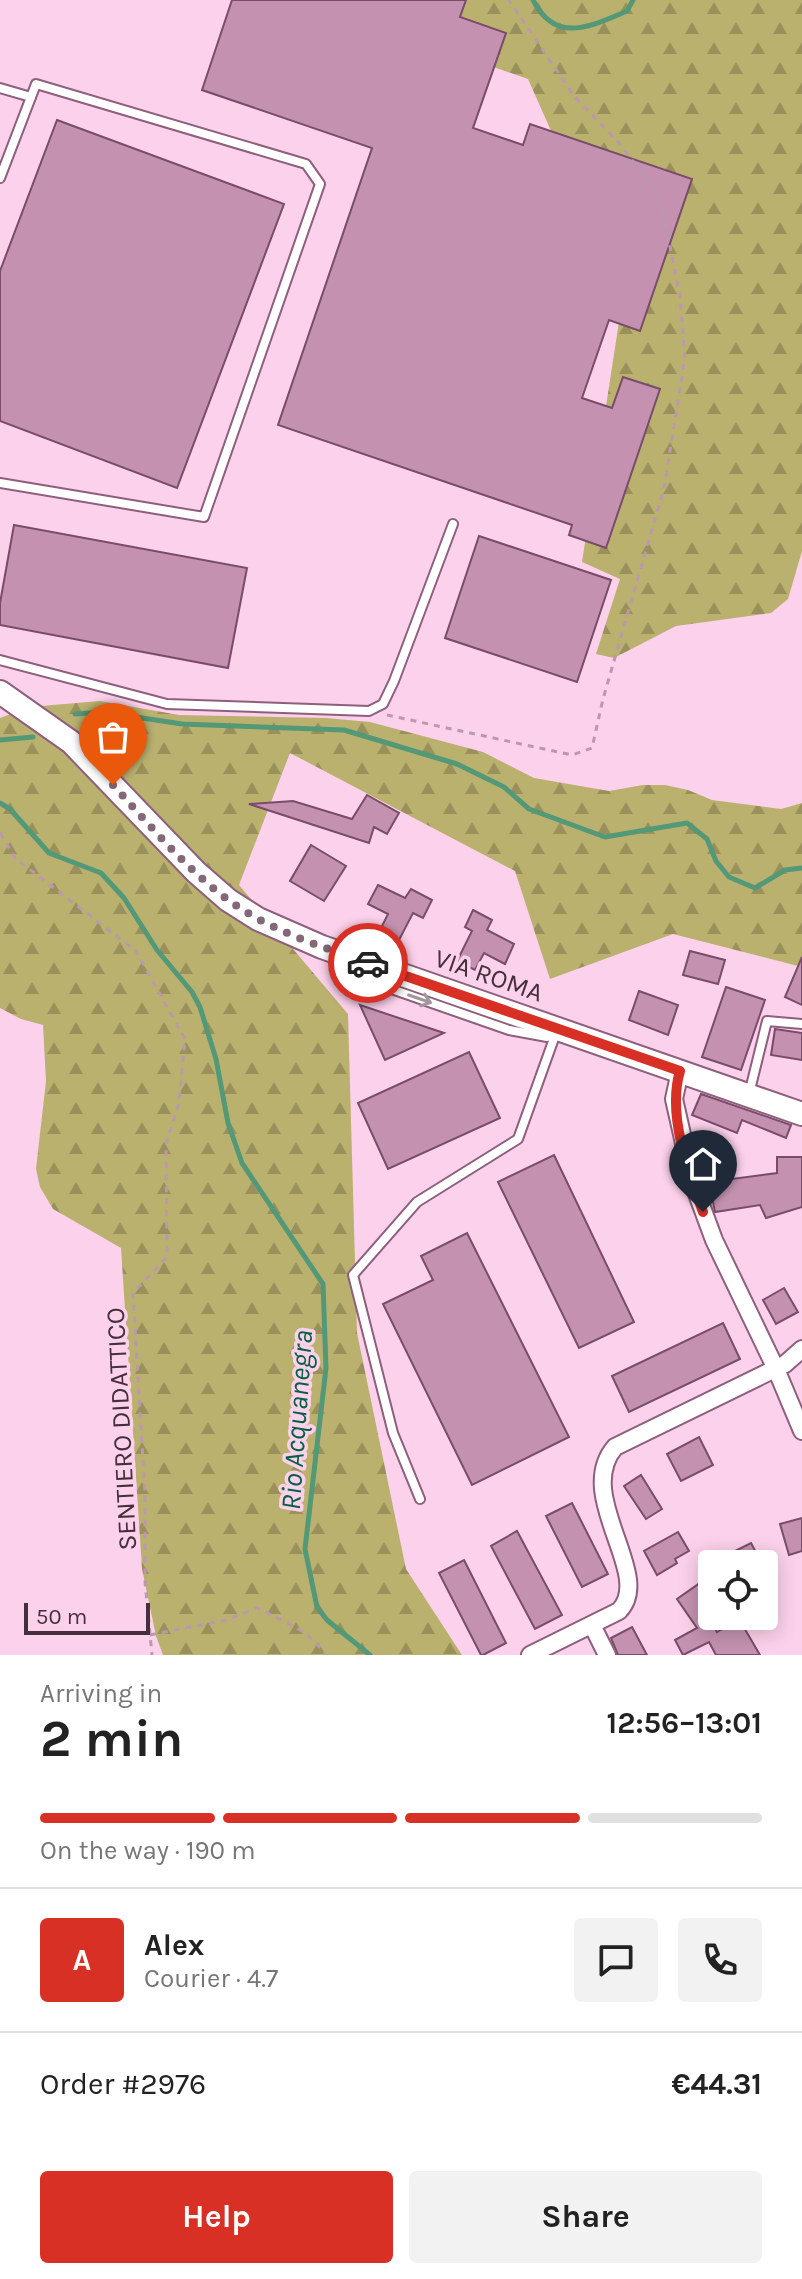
<!DOCTYPE html>
<meta charset="utf-8">
<style>
:root{--surface:#fff;--page:#f2f2f2;--text:#222;--muted:#767676;--line:#e0e0e0;--accent:#d93025}
body{margin:0;font-family:Karla,sans-serif;background:var(--page);color:var(--text);height:100vh;display:flex;flex-direction:column;font-size:30px;white-space:nowrap}
*{box-sizing:border-box;margin:0}
p{font-size:26px;color:var(--muted)}
.icon{flex:none;width:44px;height:44px;fill:none;stroke:currentColor;stroke-width:2;stroke-linecap:round;stroke-linejoin:round}
.map{position:relative;height:1655px;overflow:hidden}
.panel{display:flex;flex-direction:column;background:var(--surface);flex:1}
.panel>*{flex:none}
.fabs{position:absolute;left:698px;top:1550px;display:grid;gap:16px}
.fabs a{display:grid;place-items:center;width:80px;height:80px;border-radius:8px;background:var(--surface);box-shadow:0 4px 20px #0003;font-size:40px}
.scale{position:absolute;left:24px;bottom:20px;width:126px;box-sizing:border-box;padding-left:8px;border:4px solid #442f3c;border-top:0;font-size:22px;line-height:28px;white-space:nowrap;color:#442f3c;-webkit-text-stroke:6px #fcd1eb;paint-order:stroke}
.pin{position:absolute;display:grid;place-items:center;width:68px;height:68px;color:#fff;margin:-82px -34px;border-radius:50% 50% 50% 0;rotate:-45deg;box-shadow:0 0 8px #0007}
.pin .icon{rotate:45deg}
.courier{position:absolute;display:grid;place-items:center;width:80px;height:80px;margin:-40px;border:6px solid #d93025;border-radius:50%;background:#fff;color:#222;box-shadow:0 2px 10px #0007}
.headline em{font-style:normal;font-weight:700}
.headline div{display:flex;flex-direction:column-reverse}
.headline{display:flex;align-items:center;justify-content:space-between;height:136px;padding:0 40px}
h1{font-size:52px;font-weight:700;line-height:60px}
.bar{display:grid;grid-template-columns:repeat(4,1fr);gap:12px 8px;align-content:center;height:96px;padding:0 40px}
.bar i{height:10px;border-radius:6px;background:var(--line)}
.bar .selected{background:var(--accent)}
.bar p{grid-column:span 4}
.line{display:flex;align-items:center;gap:20px;padding:0 40px;border-top:2px solid var(--line)}
.line div{flex:1}
.round{display:grid;place-items:center;flex:none;width:84px;height:84px;border-radius:8px;background:var(--page)}
.button{display:flex;gap:16px;margin-top:auto;padding:16px 40px}
.button a{flex:1;height:92px;border-radius:8px;background:var(--accent);color:#fff;font-size:32px;font-weight:700;line-height:92px;text-align:center}
.button a+a{background:var(--page);color:var(--text)}
.map>svg:first-child{display:block}
.forest{fill:url(#forest-firs)}
.lines{fill:none;stroke-linecap:round;stroke-linejoin:round}
.stream{stroke:#539877;stroke-width:5}
.building{fill:#c492b0;stroke:#794c69;stroke-width:2}
.lane-casing{stroke:#8e5f7c;stroke-width:12}
.street-casing{stroke:#8e5f7c;stroke-width:20}
.secondary-casing{stroke:#8e5f7c;stroke-width:26}
.path{stroke:#bb98ad;stroke-width:3;stroke-dasharray:6 6;stroke-linecap:butt}
.lane{stroke:#fff;stroke-width:8}
.street{stroke:#fff;stroke-width:16}
.secondary{stroke:#fff;stroke-width:22}
.oneway{stroke:#a2979e}
.done{stroke:#846879;stroke-width:8;stroke-dasharray:0 14.4}
.route{stroke:#d93025;stroke-width:10}
.labels{text-anchor:middle;stroke-width:7;stroke-linejoin:round;paint-order:stroke}
.street-label{font-size:26px;fill:#442f3c;stroke:#fcd1eb}
.water-label{font-size:28px;font-style:italic;fill:#046041;stroke:#fcd1eb}
</style>
<div class="map">
<svg width="802" height="1655" viewBox="0 0 802 1655">
<defs>
<pattern id="forest-firs" width="22" height="20" patternUnits="userSpaceOnUse" patternTransform="scale(2)"><rect width="22" height="20" fill="#bab16f"/><path d="M5 1l3.5 6h-7zM16 11l3.5 6h-7z" fill="#99905c"/></pattern>
</defs>
<rect width="100%" height="100%" fill="#fcd1eb"/>
<!-- forest -->
<g class="forest">
<path d="M 381,0 L 802,0 L 802,551 L 788,599 L 771,613 L 676,626 L 614,658 L 596,654 L 620,579 L 582,562 L 635,218 L 560,151 L 528,79 L 386,30 Z"/>
<path d="M 100,701 L 179,715 L 326,718 L 370,722 L 483,752 L 534,778 L 609,791 L 643,785 L 665,785 L 688,790 L 712,800 L 781,809 L 802,803 L 802,967 L 673,934 L 550,979 L 515,871 L 290,753 L 239,885 L 348,1014 L 357,1333 L 406,1569 L 462,1655 L 163,1655 L 156,1636 L 142,1569 L 121,1248 L 53,1209 L 40,1187 L 36,1169 L 46,1081 L 43,1025 L 21,1019 L 0,1008 L 0,718 L 29,707 Z"/>
</g>
<g class="lines">
<!-- stream -->
<g class="stream">
<path d="M 533,0 C 556,45 591,26 627,11 L 633,0"/>
<path d="M 75,714 L 103,712 L 182,724 L 344,730 L 457,764 L 504,787 L 529,809 L 605,837 L 687,823 L 707,839 L 716,861 L 729,877 L 755,888 L 785,870 L 802,868"/>
<path d="M 0,740 L 33,737"/>
<path d="M 0,803 L 10,809 L 49,853 L 101,873 L 124,898 L 157,950 L 192,992 L 200,1007 L 216,1059 L 228,1123 L 242,1163 L 323,1284 L 326,1368 L 305,1549 L 317,1607 L 327,1620 L 370,1655"/>
</g>
</g>
<!-- building -->
<g class="building">
<path d="M 232,0 L 466,0 L 460,17 L 506,33 L 473,128 L 523,145 L 530,124 L 692,179 L 640,331 L 609,320 L 582,398 L 612,408 L 623,377 L 660,389 L 606,548 L 569,535 L 572,525 L 278,425 L 372,148 L 202,90 Z"/>
<path d="M 57,120 L 284,204 L 177,488 L 0,421 L 0,271 Z"/>
<path d="M 14,525 L 247,568 L 228,668 L 0,625 L 0,603 Z"/>
<path d="M 479,536 L 611,580 L 577,682 L 445,638 Z"/>
<path d="M 367,795 L 399,813 L 387,834 L 374,827 L 369,843 L 249,804 L 293,801 L 352,819 Z"/>
<path d="M 311,845 L 346,866 L 324,901 L 290,881 Z"/>
<path d="M 378,885 L 405,898 L 411,889 L 432,900 L 423,918 L 413,913 L 398,942 L 379,932 L 388,914 L 368,904 Z"/>
<path d="M 473,910 L 492,920 L 487,930 L 514,944 L 505,964 L 484,953 L 475,970 L 457,961 L 472,931 L 465,927 Z"/>
<path d="M 690,951 L 725,960 L 718,984 L 683,975 Z"/>
<path d="M 802,957 L 802,1005 L 785,997 Z"/>
<path d="M 726,987 L 765,1000 L 741,1070 L 702,1057 Z"/>
<path d="M 639,991 L 678,1005 L 668,1035 L 629,1020 Z"/>
<path d="M 360,1005 L 444,1033 L 385,1060 Z"/>
<path d="M 775,1029 L 802,1033 L 802,1060 L 771,1055 Z"/>
<path d="M 469,1052 L 500,1118 L 388,1169 L 358,1103 Z"/>
<path d="M 701,1094 L 791,1125 L 786,1138 L 742,1120 L 737,1133 L 692,1115 Z"/>
<path d="M 554,1155 L 634,1322 L 579,1348 L 498,1182 Z"/>
<path d="M 777,1157 L 802,1157 L 802,1207 L 766,1218 L 760,1205 L 715,1212 L 709,1182 L 777,1173 Z"/>
<path d="M 467,1233 L 569,1437 L 472,1485 L 383,1304 L 433,1280 L 421,1256 Z"/>
<path d="M 784,1288 L 798,1312 L 776,1324 L 763,1300 Z"/>
<path d="M 723,1323 L 740,1359 L 629,1412 L 612,1376 Z"/>
<path d="M 699,1437 L 713,1465 L 681,1481 L 667,1454 Z"/>
<path d="M 641,1475 L 662,1509 L 646,1519 L 624,1486 Z"/>
<path d="M 572,1503 L 608,1574 L 582,1587 L 546,1516 Z"/>
<path d="M 802,1518 L 802,1551 L 789,1555 L 780,1524 Z"/>
<path d="M 517,1531 L 562,1615 L 535,1629 L 491,1546 Z"/>
<path d="M 678,1532 L 689,1551 L 675,1559 L 677,1563 L 657,1575 L 644,1551 Z"/>
<path d="M 751,1543 L 762,1564 L 737,1564 L 731,1553 Z"/>
<path d="M 464,1560 L 506,1643 L 483,1655 L 481,1655 L 439,1573 Z"/>
<path d="M 707,1578 L 712,1586 L 712,1596 L 701,1604 L 717,1632 L 739,1619 L 760,1655 L 716,1655 L 709,1642 L 683,1655 L 675,1640 L 697,1628 L 677,1599 Z"/>
<path d="M 632,1627 L 647,1655 L 618,1655 L 611,1638 Z"/>
</g>
<g class="lines">
<defs>
<g id="lane">
<path d="M 0,88 L 31,97"/>
<path d="M 0,178 L 36,84 L 306,164 L 320,184 L 204,517 L 0,483"/>
<path d="M 0,660 L 167,704 L 369,711 L 383,704 L 394,681 L 453,524"/>
<path d="M 336,956 L 337,970 L 509,1030 L 547,1037 L 553,1032"/>
<path d="M 749,1094 L 767,1021 L 802,1024"/>
<path d="M 420,1499 L 393,1433 L 353,1275 L 417,1202 L 518,1139 L 557,1030"/>
</g>
<g id="street">
<path d="M 680,1071 L 674,1099 L 693,1183 L 714,1240 L 776,1369 L 802,1431"/>
<path d="M 592,1625 L 607,1655"/>
<path d="M 530,1655 L 619,1611 C 655,1575 573,1496 615,1447 L 785,1364 L 802,1349"/>
</g>
<path id="secondary" d="M 0,692 L 71,742 L 196,872 L 228,900 L 258,919 L 322,947 L 802,1114"/>
</defs>
<!-- lane casing -->
<use href="#lane" class="lane-casing"/>
<!-- street casing -->
<use href="#street" class="street-casing"/>
<!-- secondary casing -->
<use href="#secondary" class="secondary-casing"/>
<!-- path -->
<g class="path">
<path d="M 387,715 L 572,755 L 592,748 L 603,699 L 664,488 L 685,358 L 680,297 L 660,196 L 618,142 L 574,96 L 509,0"/>
<path d="M 0,833 L 15,858 L 136,951 L 185,1039 L 179,1103 L 166,1144 L 167,1257 L 133,1293 L 145,1495 L 145,1581 L 152,1655"/>
<path d="M 150,1635 L 226,1620 L 257,1608 C 279,1619 313,1632 325,1655"/>
</g>
<!-- lane -->
<use href="#lane" class="lane"/>
<!-- street -->
<use href="#street" class="street"/>
<!-- secondary -->
<use href="#secondary" class="secondary"/>
</g>
<!-- one-way arrows -->
<defs><path id="oneway-shaft" d="M-6 0H5M1.5-3L5.5 0L1.5 3" fill="none" stroke-width="1.6" stroke-linecap="round" stroke-linejoin="round" transform="scale(2)"/></defs>
<use class="oneway" href="#oneway-shaft" transform="translate(420 999) rotate(19)"/>
<g class="lines">
<!-- done -->
<path class="done" d="M 113,785 C 149,824 184,867 227,899 C 268,930 320,946 368,963"/>
<!-- route -->
<path class="route" d="M 368,963 L 680,1071 C 667,1114 688,1171 703,1212"/>
</g>
<g class="labels">
<!-- street labels -->
<g class="street-label">
<text transform="translate(489 975) rotate(19)" y="9">VIA ROMA</text>
<text transform="translate(121 1429) rotate(-93)" y="9">SENTIERO DIDATTICO</text>
</g>
<!-- water labels -->
<g class="water-label">
<text transform="translate(296 1420) rotate(-86)" y="10">Rio Acquanegra</text>
</g>
</g>
</svg>
<div class="fabs">
<a><svg class="icon" aria-label="locate" viewBox="0 0 24 24"><circle cx="12" cy="12" r="6"/><path d="M12 2v4M12 18v4M2 12h4M18 12h4"/></svg></a>
</div>
<div class="scale">50 m</div>
<div class="pin" style="left:113px;top:785px;background:#ea580c"><svg class="icon" aria-label="bag" viewBox="0 0 24 24"><path d="M5 8h14l-1 12H6zM9 8a3 3 0 0 1 6 0"/></svg></div>
<div class="pin" style="left:703px;top:1212px;background:#1f2937"><svg class="icon" aria-label="home" viewBox="0 0 24 24"><path d="M3 11l9-7 9 7M6 9v11h12V9"/></svg></div>
<div class="courier" style="left:368px;top:963px"><svg class="icon" aria-label="car" viewBox="0 0 24 24"><path d="M5 17H2v-5l4-1 3-4h7l3 4 3 1v5h-3M9 17h6M6 11h13"/><circle cx="7" cy="17" r="2"/><circle cx="17" cy="17" r="2"/></svg></div>
</div>
<section class="panel">
<div class="headline"><div><h1>2 min</h1><p>Arriving in</p></div><em>12:56–13:01</em></div>
<div class="bar"><i class="selected"></i><i class="selected"></i><i class="selected"></i><i></i><p>On the way · 190 m</p></div>
<div class="line" style="height:144px"><b class="round" style="background:var(--accent);color:#fff">A</b><div><b>Alex</b><p>Courier · 4.7</p></div><a class="round"><svg class="icon" aria-label="chat" viewBox="0 0 24 24"><path d="M4 5h16v11H9l-5 4z"/></svg></a><a class="round"><svg class="icon" aria-label="phone" viewBox="0 0 24 24"><path d="M5 4h4l2 5-3 2q2 4 5 5l2-3 5 2v4C11 20 4 13 5 4z"/></svg></a></div>
<div class="line" style="height:104px"><div>Order #2976</div><b>€44.31</b></div>
<div class="button"><a>Help</a><a>Share</a></div>
</section>
